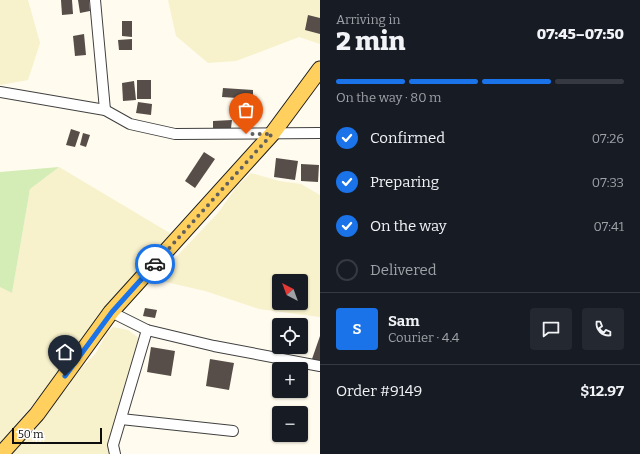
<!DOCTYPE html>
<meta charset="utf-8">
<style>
:root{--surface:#171b24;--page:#242831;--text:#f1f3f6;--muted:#9ea1a6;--line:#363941;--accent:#1a73e8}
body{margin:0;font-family:Bitter,serif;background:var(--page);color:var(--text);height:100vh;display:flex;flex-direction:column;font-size:15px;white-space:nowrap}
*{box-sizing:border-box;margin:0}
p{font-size:13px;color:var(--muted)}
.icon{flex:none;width:22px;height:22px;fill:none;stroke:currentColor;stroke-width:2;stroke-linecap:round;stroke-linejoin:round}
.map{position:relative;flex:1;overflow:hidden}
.drawer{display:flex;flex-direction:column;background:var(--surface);width:320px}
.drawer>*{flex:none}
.needle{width:26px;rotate:319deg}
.buttons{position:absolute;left:272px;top:274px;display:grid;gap:8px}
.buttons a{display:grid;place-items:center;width:36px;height:36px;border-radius:4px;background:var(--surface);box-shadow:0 1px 3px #0004;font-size:20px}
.scale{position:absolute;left:12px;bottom:10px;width:90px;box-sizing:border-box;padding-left:4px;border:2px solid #0d0d0d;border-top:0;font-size:11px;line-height:14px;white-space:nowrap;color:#0d0d0d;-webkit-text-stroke:3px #fff;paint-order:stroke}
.pin{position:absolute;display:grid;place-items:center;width:34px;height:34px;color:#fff;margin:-41px -17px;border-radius:50% 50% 50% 0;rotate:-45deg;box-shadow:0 0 4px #0007}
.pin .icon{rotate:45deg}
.courier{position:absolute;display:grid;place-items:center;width:40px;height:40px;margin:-20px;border:3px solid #1a73e8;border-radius:50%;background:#fff;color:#222;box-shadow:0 1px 5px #0007}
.summary em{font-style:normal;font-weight:800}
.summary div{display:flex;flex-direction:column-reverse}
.summary{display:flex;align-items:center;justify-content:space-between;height:68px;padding:0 16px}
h1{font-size:26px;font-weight:800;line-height:30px}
.bar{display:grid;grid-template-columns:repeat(4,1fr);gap:6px 4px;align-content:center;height:48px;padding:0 16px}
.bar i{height:5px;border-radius:3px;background:var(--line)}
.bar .current{background:var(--accent)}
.bar p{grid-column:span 4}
.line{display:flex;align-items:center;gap:10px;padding:0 16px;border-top:1px solid var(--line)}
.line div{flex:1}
.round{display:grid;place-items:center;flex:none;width:42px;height:42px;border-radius:4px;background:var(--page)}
ol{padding:0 16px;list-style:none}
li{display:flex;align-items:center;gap:12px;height:44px}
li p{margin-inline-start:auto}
li .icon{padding:4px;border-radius:50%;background:var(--accent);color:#fff;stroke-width:4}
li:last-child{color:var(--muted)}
li i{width:22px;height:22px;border:2px solid var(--line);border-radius:50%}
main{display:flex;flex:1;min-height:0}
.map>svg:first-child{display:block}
.farmland{fill:#f7f1cc;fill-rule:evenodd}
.green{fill:#d4ecb5}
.building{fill:#574e49}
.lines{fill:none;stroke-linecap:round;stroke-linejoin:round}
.street-casing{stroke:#404040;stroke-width:12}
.primary-casing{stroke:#1e1e1e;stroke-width:17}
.street{stroke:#fff;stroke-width:10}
.primary{stroke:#ffd05e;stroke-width:15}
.done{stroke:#62605c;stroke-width:4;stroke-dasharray:0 7.2}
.route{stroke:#1a73e8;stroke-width:5}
</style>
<main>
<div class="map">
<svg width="320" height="454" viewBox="0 0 320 454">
<rect width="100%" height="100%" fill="#fffbee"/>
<!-- farmland -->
<g class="farmland">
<path d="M 0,0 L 28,0 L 40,43 L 28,80 L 0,85 Z"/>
<path d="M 168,0 L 320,0 L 320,44 L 299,37 L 236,61 L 208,63 L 176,36 Z"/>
<path d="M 59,167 L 173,235 L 150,257 L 63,369 L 0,443 L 0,287 L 12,293 L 30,189 Z"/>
<path d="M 251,173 L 279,181 L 301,184 L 320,195 L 320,317 L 259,309 L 205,291 L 166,282 L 157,277 L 218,213 L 237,186 ZM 279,281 L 301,281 L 301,303 L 279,303 Z"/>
<path d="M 113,327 L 128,330 L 141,340 L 116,454 L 9,454 L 59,394 L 69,386 L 73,377 L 96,353 L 106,334 Z"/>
</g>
<!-- green -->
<path class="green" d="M 59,167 L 30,189 L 12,293 L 0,287 L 0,172 Z"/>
<!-- building -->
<g class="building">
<path d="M 61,0 L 72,0 L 73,14 L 62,15 Z"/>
<path d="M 78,0 L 89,0 L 90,11 L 80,13 Z"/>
<path d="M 308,15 L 320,18 L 320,34 L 305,30 Z"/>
<path d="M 122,21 L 132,21 L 132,37 L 122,36 Z"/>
<path d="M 84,34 L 86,55 L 75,56 L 73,36 Z"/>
<path d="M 132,39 L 132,50 L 119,50 L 118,40 Z"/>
<rect x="137" y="80" width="14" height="19"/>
<path d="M 134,81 L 136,100 L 123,101 L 122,83 Z"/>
<path d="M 223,88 L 253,90 L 253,99 L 222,97 Z"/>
<path d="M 138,102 L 152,104 L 151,115 L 136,113 Z"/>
<path d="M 232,120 L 231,128 L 213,129 L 213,121 Z"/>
<path d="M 71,129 L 80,132 L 75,147 L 66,145 Z"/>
<path d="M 83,133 L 90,135 L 86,147 L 80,145 Z"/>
<path d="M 204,152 L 215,159 L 195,188 L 185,181 Z"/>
<path d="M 276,158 L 298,161 L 295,180 L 274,177 Z"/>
<path d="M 301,164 L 319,165 L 318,182 L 301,181 Z"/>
<path d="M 145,308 L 157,310 L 155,318 L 143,316 Z"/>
<path d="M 279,336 L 279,347 L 286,347 L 285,351 L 275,348 Z"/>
<path d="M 320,336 L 320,361 L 312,359 Z"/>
<path d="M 151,347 L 175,351 L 171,376 L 147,372 Z"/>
<path d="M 210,359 L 234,363 L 229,390 L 206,386 Z"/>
</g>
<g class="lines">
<defs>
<g id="street">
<path d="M 95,0 L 105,110"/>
<path d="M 0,92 L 105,110 L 130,124 L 175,134 L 320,133"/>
<path d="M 111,312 L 147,330 L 214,346 L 320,366"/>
<path d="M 121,419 L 233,431"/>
<path d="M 115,454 L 113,445 L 147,330"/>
</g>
<path id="primary" d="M 1,454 L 37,414 L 111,312 L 272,134 L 320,69"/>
</defs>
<!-- street casing -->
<use href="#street" class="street-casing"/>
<!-- primary casing -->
<use href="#primary" class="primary-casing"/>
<!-- street -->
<use href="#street" class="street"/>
<!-- primary -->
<use href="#primary" class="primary"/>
</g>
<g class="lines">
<!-- done -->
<path class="done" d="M 155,264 L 272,134 L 246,134"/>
<!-- route -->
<path class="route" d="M 65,376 L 112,312 L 155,264"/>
</g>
</svg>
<div class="buttons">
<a><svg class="needle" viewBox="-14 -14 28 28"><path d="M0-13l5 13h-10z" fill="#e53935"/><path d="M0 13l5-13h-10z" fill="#9ea1a6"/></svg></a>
<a><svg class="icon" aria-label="locate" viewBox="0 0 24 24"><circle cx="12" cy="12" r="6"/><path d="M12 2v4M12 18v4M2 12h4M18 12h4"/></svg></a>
<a>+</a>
<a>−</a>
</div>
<div class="scale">50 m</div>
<div class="pin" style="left:246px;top:134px;background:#ea580c"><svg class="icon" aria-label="bag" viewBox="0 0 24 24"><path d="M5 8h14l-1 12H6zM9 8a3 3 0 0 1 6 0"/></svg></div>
<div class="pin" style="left:65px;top:376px;background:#1f2937"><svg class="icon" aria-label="home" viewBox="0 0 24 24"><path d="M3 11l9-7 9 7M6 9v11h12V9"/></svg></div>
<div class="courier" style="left:155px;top:264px"><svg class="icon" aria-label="car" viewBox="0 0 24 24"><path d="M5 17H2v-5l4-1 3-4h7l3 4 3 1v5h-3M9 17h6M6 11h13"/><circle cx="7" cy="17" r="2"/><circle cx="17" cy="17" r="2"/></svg></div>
</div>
<section class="drawer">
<div class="summary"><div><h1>2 min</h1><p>Arriving in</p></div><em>07:45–07:50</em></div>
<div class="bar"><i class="current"></i><i class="current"></i><i class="current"></i><i></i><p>On the way · 80 m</p></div>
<ol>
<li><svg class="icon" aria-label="check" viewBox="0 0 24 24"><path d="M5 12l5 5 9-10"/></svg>Confirmed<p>07:26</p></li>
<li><svg class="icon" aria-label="check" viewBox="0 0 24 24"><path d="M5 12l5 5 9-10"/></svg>Preparing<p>07:33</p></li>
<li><svg class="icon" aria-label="check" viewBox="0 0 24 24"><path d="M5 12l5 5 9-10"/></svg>On the way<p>07:41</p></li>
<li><i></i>Delivered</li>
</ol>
<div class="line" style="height:72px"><b class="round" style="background:var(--accent);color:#fff">S</b><div><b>Sam</b><p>Courier · 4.4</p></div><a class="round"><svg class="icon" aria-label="chat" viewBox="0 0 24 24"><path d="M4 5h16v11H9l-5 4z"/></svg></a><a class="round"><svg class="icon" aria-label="phone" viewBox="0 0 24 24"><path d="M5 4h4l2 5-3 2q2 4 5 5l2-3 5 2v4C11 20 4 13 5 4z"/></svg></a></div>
<div class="line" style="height:52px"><div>Order #9149</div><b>$12.97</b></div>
</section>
</main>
